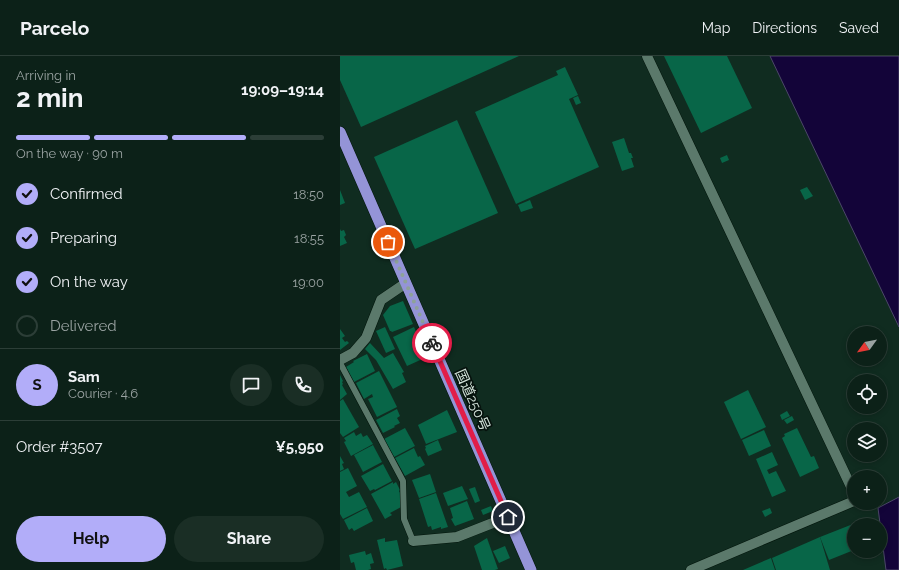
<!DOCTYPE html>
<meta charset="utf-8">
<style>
:root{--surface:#0c2118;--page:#1a2e25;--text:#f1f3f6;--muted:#9aa3a2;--line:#2c3e37;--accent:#b2adf9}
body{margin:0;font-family:Raleway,"Noto Sans JP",sans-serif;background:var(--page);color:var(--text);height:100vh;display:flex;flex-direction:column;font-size:15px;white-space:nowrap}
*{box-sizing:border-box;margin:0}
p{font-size:13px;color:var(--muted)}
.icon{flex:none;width:22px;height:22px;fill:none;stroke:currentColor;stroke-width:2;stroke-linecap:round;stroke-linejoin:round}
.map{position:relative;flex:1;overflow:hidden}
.drawer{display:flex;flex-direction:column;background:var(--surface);width:340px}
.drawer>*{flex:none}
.needle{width:26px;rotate:237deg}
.fabs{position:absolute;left:507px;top:270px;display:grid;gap:8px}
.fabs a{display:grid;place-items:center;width:40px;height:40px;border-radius:50%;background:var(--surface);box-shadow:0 2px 6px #0003,0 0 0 1px var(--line);font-size:20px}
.pin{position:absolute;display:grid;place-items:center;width:34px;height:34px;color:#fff;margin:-17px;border:2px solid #fff;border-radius:50%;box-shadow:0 1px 4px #0007}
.courier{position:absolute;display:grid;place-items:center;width:40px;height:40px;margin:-20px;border:3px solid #e11d48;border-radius:50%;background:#fff;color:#222;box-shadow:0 1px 5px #0007}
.summary em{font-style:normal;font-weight:700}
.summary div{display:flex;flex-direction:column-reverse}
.summary{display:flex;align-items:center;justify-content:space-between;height:68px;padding:0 16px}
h1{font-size:26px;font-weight:700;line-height:30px}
.bar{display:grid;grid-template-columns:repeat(4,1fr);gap:6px 4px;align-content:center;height:48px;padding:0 16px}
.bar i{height:5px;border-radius:3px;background:var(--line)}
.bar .selected{background:var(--accent)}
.bar p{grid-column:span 4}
.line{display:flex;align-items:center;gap:10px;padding:0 16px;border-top:1px solid var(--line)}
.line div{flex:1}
.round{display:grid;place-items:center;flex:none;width:42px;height:42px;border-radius:21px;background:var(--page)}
ol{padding:0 16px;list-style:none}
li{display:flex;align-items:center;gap:12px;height:44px}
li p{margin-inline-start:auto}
li .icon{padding:4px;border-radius:50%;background:var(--accent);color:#111;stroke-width:4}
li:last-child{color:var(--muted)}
li i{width:22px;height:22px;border:2px solid var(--line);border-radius:50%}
.action{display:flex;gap:8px;margin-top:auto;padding:8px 16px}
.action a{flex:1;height:46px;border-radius:24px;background:var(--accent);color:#111;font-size:16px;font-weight:700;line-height:46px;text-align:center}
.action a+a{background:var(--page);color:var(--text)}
header{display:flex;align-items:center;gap:24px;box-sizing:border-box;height:56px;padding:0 20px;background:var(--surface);border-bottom:1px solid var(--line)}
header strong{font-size:19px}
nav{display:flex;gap:22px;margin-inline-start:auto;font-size:14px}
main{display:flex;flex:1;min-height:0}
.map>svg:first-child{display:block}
.water{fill:#130439;stroke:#4c4769}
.building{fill:#086648}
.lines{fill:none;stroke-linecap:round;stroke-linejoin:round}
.service-casing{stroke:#00140a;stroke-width:7}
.minor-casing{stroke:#00140a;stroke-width:11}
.tertiary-casing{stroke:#00140a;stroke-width:11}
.trunk-casing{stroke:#00140a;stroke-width:12}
.service{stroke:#5b796b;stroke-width:6}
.minor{stroke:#5b796b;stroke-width:10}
.tertiary{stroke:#5b796b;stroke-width:10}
.trunk{stroke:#9494d7;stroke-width:11}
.done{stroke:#8ea298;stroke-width:4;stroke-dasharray:0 7.2}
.route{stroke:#e11d48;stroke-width:5}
.labels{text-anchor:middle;stroke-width:3.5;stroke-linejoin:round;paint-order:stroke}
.street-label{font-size:14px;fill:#d2e2d9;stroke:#06120d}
</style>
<header>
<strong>Parcelo</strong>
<nav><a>Map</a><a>Directions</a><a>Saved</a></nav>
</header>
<main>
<section class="drawer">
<div class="summary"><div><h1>2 min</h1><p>Arriving in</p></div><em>19:09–19:14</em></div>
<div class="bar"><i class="selected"></i><i class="selected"></i><i class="selected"></i><i></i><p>On the way · 90 m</p></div>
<ol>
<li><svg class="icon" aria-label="check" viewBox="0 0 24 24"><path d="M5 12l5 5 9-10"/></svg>Confirmed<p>18:50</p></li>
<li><svg class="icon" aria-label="check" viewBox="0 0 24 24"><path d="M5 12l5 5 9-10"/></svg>Preparing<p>18:55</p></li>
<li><svg class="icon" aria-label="check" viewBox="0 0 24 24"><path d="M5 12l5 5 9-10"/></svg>On the way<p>19:00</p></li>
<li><i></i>Delivered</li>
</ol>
<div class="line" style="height:72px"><b class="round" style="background:var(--accent);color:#111">S</b><div><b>Sam</b><p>Courier · 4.6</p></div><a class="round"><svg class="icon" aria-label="chat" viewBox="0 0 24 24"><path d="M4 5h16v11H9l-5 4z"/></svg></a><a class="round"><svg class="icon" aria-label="phone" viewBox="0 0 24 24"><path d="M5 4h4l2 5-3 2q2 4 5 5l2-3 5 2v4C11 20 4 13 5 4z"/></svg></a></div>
<div class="line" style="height:52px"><div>Order #3507</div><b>¥5,950</b></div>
<div class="action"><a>Help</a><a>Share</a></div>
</section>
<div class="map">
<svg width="559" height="514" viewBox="0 0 559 514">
<rect width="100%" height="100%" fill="#102c20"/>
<!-- water -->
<g class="water">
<path d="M 430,0 L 559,0 L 559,271 Z"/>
<path d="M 559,441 L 559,514 L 546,514 L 538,452 Z"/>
</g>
<!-- building -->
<g class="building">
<path d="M 0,0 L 179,0 L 21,71 L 0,24 Z"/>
<path d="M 324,0 L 387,0 L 412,52 L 361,77 Z"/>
<path d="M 225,11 L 238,39 L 229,43 L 259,111 L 176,148 L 135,56 L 218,19 L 216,15 Z"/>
<path d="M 238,40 L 241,47 L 236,49 L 233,42 Z"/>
<path d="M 117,64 L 158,157 L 75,193 L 34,101 Z"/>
<path d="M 284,82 L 289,97 L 291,97 L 293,102 L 291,102 L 294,111 L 282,115 L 272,86 Z"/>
<path d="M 387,99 L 389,104 L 382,107 L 380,102 Z"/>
<path d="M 467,131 L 473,140 L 465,144 L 460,134 Z"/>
<path d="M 0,134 L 5,147 L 0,149 Z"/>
<path d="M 190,144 L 193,152 L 181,156 L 178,149 Z"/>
<path d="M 0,173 L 1,175 L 4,174 L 6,179 L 4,181 L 7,187 L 0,190 Z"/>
<path d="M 63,245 L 73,268 L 52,276 L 51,275 L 50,275 L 43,259 L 50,250 Z"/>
<path d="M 45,271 L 55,293 L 46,297 L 36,275 Z"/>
<path d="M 74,271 L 87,301 L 67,310 L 53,281 Z"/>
<path d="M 0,273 L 5,280 L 2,282 L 5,286 L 7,285 L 9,287 L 0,294 Z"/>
<path d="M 30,287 L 44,302 L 53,297 L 64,316 L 62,317 L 66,326 L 53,333 L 36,304 L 25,293 Z"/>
<path d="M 27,298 L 35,315 L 14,326 L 6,311 L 14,306 L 13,305 Z"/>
<path d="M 39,315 L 57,351 L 37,361 L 28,343 L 33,341 L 32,338 L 24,343 L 16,327 Z"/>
<path d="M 0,319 L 3,325 L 2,326 L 3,328 L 2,329 L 7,338 L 0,344 Z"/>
<path d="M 408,334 L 426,371 L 401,383 L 384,346 Z"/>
<path d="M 3,343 L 19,371 L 3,381 L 0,377 L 0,345 Z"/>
<path d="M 57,353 L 60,360 L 57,362 L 60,367 L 54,370 L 55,371 L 43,377 L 36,364 Z"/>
<path d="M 107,354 L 117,376 L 86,388 L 78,369 Z"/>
<path d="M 447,355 L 450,360 L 442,364 L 440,359 Z"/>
<path d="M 452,360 L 454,364 L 447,368 L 444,364 Z"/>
<path d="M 65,372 L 75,390 L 54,401 L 44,383 Z"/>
<path d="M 457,372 L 471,401 L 474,400 L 479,412 L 460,421 L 442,382 L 445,380 L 444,378 Z"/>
<path d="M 424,374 L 431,390 L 409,400 L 402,384 Z"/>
<path d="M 14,376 L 16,380 L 21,377 L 23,381 L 27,379 L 33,388 L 11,400 L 4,386 L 6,385 L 4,382 Z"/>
<path d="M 98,384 L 102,394 L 88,400 L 85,393 L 86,392 L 85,390 Z"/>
<path d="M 33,389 L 42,406 L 23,416 L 14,399 Z"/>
<path d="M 74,392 L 78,401 L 80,400 L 85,409 L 65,420 L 55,402 Z"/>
<path d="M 432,396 L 438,409 L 427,414 L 429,418 L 436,415 L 446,435 L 432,441 L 416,403 Z"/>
<path d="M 0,400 L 4,407 L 2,408 L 4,413 L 0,415 Z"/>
<path d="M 43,408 L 52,425 L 35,434 L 34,433 L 30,435 L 21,420 Z"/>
<path d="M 8,412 L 17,430 L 6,436 L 9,441 L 19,436 L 27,451 L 3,463 L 0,458 L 0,416 Z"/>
<path d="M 90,418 L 96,436 L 79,442 L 72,424 Z"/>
<path d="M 53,426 L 53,428 L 56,426 L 60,434 L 59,435 L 64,444 L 63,450 L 50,457 L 52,459 L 45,463 L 31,438 Z"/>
<path d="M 122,430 L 128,443 L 108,450 L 103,437 Z"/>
<path d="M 135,431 L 140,445 L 135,447 L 129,433 Z"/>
<path d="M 96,437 L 108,471 L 101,473 L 101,471 L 92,474 L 91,470 L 88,471 L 79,443 Z"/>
<path d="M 127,445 L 134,463 L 115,470 L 111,463 L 113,462 L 110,452 Z"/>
<path d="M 151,450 L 153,455 L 143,459 L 141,454 Z"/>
<path d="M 27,452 L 33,465 L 14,475 L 12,472 L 9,474 L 4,464 Z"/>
<path d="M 430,452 L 432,457 L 425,461 L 422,455 Z"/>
<path d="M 513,468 L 514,494 L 489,504 L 480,481 Z"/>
<path d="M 480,481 L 490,514 L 436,514 L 432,502 Z"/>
<path d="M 45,482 L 45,486 L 57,484 L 63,510 L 47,514 L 46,512 L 44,513 L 37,484 Z"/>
<path d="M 147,482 L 158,513 L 155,514 L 142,514 L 134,490 Z"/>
<path d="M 165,490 L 170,502 L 159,507 L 153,495 Z"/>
<path d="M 25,495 L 26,499 L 31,497 L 34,507 L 30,508 L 31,513 L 28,514 L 16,514 L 14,506 L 11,507 L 9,499 Z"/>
<path d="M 431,502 L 435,514 L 403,514 Z"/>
</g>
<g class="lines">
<defs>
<path id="service" d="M 0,307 L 63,425 L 64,463 L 73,485"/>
<g id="minor">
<path d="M 0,304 L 13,297 L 26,282 L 41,244 L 66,227"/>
<path d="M 73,485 L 117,481 L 168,461"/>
</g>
<g id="tertiary">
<path d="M 307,0 L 514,437"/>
<path d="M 351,514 L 514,445"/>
</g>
<path id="trunk" d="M 0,76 L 191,514"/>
</defs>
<!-- service casing -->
<use href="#service" class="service-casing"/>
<!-- minor casing -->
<use href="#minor" class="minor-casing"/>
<!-- tertiary casing -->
<use href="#tertiary" class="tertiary-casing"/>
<!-- trunk casing -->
<use href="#trunk" class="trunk-casing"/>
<!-- service -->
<use href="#service" class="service"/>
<!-- minor -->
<use href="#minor" class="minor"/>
<!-- tertiary -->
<use href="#tertiary" class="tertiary"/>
<!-- trunk -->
<use href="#trunk" class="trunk"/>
</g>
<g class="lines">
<!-- done -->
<path class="done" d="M 48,186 L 92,287"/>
<!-- route -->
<path class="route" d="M 92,287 L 168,461"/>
</g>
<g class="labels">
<!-- street labels -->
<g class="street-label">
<text transform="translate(133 344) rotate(66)" y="5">国道250号</text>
</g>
</g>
</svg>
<div class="fabs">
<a><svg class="needle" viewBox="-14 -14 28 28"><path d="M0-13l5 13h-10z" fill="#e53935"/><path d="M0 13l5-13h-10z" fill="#9aa3a2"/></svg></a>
<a><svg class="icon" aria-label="locate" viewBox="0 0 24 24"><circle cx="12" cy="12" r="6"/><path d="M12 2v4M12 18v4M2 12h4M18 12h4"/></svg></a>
<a><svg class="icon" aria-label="layers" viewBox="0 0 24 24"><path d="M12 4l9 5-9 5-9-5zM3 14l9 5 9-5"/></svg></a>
<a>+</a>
<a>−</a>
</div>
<div class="pin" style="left:48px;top:186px;background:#ea580c"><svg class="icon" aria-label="bag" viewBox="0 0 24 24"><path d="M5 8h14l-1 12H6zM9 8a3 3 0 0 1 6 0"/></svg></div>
<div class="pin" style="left:168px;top:461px;background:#1f2937"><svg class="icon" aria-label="home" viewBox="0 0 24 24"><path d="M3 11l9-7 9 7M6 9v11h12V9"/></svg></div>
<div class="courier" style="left:92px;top:287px"><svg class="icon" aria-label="bike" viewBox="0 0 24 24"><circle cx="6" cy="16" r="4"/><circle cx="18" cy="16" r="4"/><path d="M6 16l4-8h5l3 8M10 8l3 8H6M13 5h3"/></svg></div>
</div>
</main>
